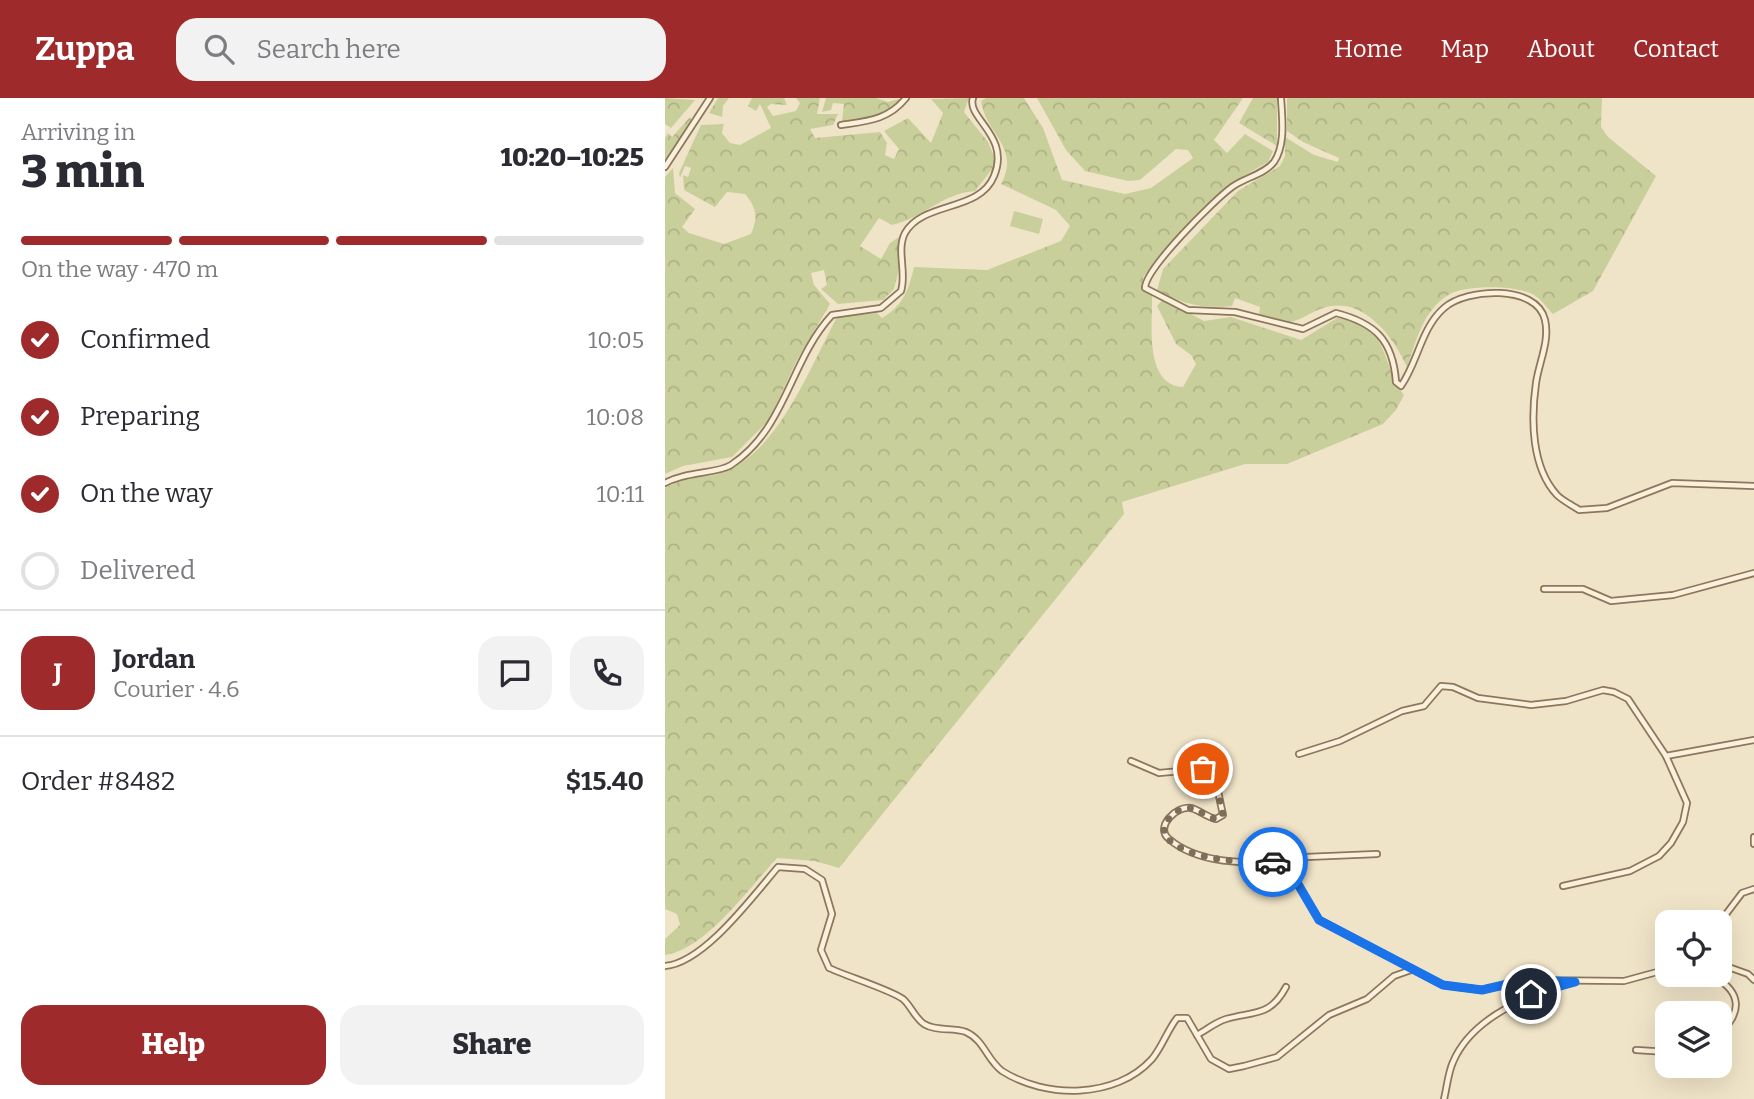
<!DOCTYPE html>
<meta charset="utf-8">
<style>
:root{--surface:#fff;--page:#f2f2f3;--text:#2b2b33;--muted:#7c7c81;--line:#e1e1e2;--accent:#9e2a2b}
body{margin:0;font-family:Bitter,serif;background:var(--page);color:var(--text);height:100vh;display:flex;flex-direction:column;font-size:26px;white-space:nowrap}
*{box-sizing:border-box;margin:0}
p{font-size:23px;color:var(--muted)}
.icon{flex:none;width:38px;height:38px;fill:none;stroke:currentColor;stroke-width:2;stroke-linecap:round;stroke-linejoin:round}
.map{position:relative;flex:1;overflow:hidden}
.details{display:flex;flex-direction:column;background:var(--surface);width:665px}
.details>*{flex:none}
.tools{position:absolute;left:990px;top:812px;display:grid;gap:14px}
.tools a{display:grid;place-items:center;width:77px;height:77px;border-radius:14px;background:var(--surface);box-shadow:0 7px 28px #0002;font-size:35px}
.pin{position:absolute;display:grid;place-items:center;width:60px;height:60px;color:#fff;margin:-30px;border:4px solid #fff;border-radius:50%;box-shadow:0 2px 7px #0007}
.courier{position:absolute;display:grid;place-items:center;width:70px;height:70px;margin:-35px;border:5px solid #1a73e8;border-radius:50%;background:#fff;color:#222;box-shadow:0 2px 9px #0007}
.summary em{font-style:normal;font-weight:800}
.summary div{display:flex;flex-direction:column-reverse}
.summary{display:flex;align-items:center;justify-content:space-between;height:119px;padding:0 21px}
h1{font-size:46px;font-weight:800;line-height:52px}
.bar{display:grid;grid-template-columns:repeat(4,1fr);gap:10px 7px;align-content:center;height:84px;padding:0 21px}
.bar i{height:9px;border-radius:5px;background:var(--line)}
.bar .active{background:var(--accent)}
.bar p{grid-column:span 4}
.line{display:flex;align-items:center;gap:18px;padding:0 21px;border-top:2px solid var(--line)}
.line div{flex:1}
.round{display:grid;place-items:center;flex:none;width:74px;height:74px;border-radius:21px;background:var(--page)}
ol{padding:0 21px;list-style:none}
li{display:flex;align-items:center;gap:21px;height:77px}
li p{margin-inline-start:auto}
li .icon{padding:7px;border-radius:50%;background:var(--accent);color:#fff;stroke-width:4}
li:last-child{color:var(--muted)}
li i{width:38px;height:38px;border:4px solid var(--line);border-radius:50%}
.button{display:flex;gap:14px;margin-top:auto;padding:14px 21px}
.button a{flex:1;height:80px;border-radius:21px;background:var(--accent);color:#fff;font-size:28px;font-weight:800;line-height:80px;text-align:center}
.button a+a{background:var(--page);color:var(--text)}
header{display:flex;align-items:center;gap:42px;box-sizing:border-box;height:98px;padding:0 35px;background:var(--accent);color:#fff}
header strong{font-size:33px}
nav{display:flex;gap:38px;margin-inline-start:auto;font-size:24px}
.search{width:490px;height:63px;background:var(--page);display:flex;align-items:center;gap:18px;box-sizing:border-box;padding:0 24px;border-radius:21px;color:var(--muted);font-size:26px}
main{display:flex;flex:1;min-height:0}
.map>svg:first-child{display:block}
.forest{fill:url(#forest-crowns)}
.pitch{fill:#c9cf9b}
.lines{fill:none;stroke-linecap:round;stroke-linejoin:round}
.minor-casing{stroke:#8d765c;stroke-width:8}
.minor{stroke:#faf1dc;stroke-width:4.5}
.done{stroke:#7c6e5b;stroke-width:7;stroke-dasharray:0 12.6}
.route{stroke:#1a73e8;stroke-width:9}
</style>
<header>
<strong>Zuppa</strong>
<div class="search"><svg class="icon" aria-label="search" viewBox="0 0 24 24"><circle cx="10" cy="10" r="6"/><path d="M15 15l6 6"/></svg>Search here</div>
<nav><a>Home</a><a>Map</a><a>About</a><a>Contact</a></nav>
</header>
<main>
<section class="details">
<div class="summary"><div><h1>3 min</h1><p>Arriving in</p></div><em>10:20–10:25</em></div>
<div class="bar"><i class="active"></i><i class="active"></i><i class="active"></i><i></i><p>On the way · 470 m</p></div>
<ol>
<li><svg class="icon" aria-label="check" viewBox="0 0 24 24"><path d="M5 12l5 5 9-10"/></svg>Confirmed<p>10:05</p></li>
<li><svg class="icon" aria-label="check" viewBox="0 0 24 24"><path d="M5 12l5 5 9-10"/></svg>Preparing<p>10:08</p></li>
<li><svg class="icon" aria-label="check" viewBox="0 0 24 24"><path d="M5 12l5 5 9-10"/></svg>On the way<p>10:11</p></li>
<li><i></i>Delivered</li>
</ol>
<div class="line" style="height:126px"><b class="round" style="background:var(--accent);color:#fff">J</b><div><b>Jordan</b><p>Courier · 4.6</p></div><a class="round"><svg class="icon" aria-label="chat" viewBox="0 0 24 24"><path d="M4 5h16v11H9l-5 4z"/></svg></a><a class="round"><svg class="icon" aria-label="phone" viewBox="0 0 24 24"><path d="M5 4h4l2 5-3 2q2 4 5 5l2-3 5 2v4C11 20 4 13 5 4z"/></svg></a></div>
<div class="line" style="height:91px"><div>Order #8482</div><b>$15.40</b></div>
<div class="button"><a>Help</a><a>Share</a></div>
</section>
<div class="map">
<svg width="1089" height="1001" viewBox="0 0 1089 1001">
<defs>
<pattern id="forest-crowns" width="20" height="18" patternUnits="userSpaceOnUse" patternTransform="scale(1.75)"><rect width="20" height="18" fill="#c9cf9b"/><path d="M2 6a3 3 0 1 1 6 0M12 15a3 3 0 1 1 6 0" fill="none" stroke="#aeb285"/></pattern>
</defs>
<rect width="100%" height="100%" fill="#f0e4c8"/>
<!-- forest -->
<g class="forest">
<path d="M 0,0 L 30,2 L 6,30 L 0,26 Z"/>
<path d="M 53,0 L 64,0 L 58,8 L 57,19 L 44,15 Z"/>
<path d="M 87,0 L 119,0 L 122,7 L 106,6 L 102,9 L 108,18 L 131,13 L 135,5 L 131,0 L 155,0 L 152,16 L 173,16 L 168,27 L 145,31 L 150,40 L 215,34 L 222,45 L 220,57 L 229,61 L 234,51 L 219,33 L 243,20 L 266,45 L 278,15 L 266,1 L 304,0 L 299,14 L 323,44 L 332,65 L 310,93 C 278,95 258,120 227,127 L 214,120 L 195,148 L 216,161 L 225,145 L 243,133 L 229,191 L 218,202 L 173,206 L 156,191 L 162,187 L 159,172 L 146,175 L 149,187 L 165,206 L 131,264 L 104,322 L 67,359 L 18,368 L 0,376 L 0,79 L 8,70 L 10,95 L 30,111 L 17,129 L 24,135 L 59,146 L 86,136 C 93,120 92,110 80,96 L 62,94 L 50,109 L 19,92 L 18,77 L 23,79 L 26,70 L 20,68 L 15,80 L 14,75 L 36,27 L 59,26 L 57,35 L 65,45 L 75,47 L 106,30 L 95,6 L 91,13 L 83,8 Z"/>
<path d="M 161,0 L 211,0 L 223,4 L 237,0 L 212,19 L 177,23 L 179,6 L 168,5 L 166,12 L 157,14 Z"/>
<path d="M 321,0 L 359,0 L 378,30 L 397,82 L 460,96 L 486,90 L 528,60 L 523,52 L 511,51 L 475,82 L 463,83 L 420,73 L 401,52 L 372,0 L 578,0 L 549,42 L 562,55 L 580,36 L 608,53 L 603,64 L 566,85 L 478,179 L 478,189 L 487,196 C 488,224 478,287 518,289 L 531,266 L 526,257 L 511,246 L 492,208 L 498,201 L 539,223 L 566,219 L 636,242 L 672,220 C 727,228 714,263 739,297 L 731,312 L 718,326 L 622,366 L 580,366 L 457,404 L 459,416 L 174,770 L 150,763 L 112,760 C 85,789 40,852 0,857 L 0,841 L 15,827 L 12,816 L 0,811 L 0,390 C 25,377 41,381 61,373 C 114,352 146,267 172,219 L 212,215 L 217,220 C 238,208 244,191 249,169 L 322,172 L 396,143 L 405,128 L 391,112 L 336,86 C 356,49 320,35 316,3 Z"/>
<path d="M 588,0 L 612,0 L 612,48 L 574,25 Z"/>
<path d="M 622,0 L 937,0 L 936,29 L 943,39 L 991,78 L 928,193 L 888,216 C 882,210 876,201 869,197 C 852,187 802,187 785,196 C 758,211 751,244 742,269 C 730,242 702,202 666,208 C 636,214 632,236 594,216 L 595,209 L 570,200 L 567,208 C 537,211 517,206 492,192 L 498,171 L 573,93 L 615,68 L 620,58 L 620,39 L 649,57 L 673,64 L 674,60 L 638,44 L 622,33 Z"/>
<path d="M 25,19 L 27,23 L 0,64 L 0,40 L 3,35 L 7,39 Z"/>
</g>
<!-- pitch -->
<path class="pitch" d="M 349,113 L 378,121 L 374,136 L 345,128 Z"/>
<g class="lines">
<defs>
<g id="minor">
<path d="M 616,0 C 617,20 621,46 609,64 C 600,76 579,80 567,89 C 549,102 480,171 480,190 L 523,212 L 570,214 L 638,231 L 671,215 C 710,225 728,242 731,284 L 736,288 C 753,264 756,230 779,210 C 801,190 872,186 880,222 C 885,243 874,264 871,285 C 866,320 866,369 892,397 C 898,403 907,407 914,412 L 942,410 L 1007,385 L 1089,388"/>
<path d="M 176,27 C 203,23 223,22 241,0"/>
<path d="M 0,69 L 45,0"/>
<path d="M 0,385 C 22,373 52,376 66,367 C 121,331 125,262 167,217 L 216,210 L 236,193 C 242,175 231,152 240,135 C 258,103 315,114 329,78 C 346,38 301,20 308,0"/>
<path d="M 879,491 L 918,491 L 946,503 L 1008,497 L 1089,475"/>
<path d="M 634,656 L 675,643 L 737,613 L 759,608 L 776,588 L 788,589 L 813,600 L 866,607 L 901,603 L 938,592 L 949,594 L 963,601 L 1001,658 L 1022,705 L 1018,724 L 1006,745 L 994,758 L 965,773 L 898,788"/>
<path d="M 1001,658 L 1089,642"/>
<path d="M 466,663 L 494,675 L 538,671 L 551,684 L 558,717 L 551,721 C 542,719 534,712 526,710 C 512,707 489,729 504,741 C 534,767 583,765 620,764 L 654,822 L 778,887 L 817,892 L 861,882 L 959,883 L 1003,871"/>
<path d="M 1089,739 L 1089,746"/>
<path d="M 620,764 L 641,759 L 712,756"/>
<path d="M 1055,824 L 1077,795 L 1089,791"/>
<path d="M 1055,866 L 1083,876 L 1089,882"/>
<path d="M 0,868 C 39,865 88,798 113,769 L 140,771 L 157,782 L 167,816 L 156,852 L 164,870 C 181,878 226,892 238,901 C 246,908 250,920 259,926 C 272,934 288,929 301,934 C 319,942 322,962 337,973 C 381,1001 451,1001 487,961 C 497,949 502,933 512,920 L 522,920 L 546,961 L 564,971 L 579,968 L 612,959 L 664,917 L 702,901 L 729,878 L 746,872"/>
<path d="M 1045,877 C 1073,890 1081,911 1055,935"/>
<path d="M 532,937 C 541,932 551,924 561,921 C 589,913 605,919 621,889"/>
<path d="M 971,952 L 1003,954"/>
<path d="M 779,1001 C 782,989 783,975 788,964 C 807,919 863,897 906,885"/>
</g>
</defs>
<!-- minor casing -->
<use href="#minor" class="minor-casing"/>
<!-- minor -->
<use href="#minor" class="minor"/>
</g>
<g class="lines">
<!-- done -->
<path class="done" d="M 538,671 L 551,684 L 558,717 L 551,721 C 542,719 534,712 526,710 C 512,707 490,729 503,741 C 527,763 578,765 608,764"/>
<!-- route -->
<path class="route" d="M 608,764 L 620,764 L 654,822 L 778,887 L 817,892 L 860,882 L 910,884 L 866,896"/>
</g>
</svg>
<div class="tools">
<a><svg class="icon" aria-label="locate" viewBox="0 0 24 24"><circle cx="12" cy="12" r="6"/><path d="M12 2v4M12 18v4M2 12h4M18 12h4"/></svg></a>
<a><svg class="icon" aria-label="layers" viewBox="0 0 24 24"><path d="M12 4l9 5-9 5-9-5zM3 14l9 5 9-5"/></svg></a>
</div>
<div class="pin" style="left:538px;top:671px;background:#ea580c"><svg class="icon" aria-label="bag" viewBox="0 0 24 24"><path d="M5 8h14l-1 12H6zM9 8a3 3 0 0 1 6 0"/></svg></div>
<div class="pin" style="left:866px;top:896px;background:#1f2937"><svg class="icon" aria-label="home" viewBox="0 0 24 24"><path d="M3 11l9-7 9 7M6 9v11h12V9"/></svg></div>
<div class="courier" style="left:608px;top:764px"><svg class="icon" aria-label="car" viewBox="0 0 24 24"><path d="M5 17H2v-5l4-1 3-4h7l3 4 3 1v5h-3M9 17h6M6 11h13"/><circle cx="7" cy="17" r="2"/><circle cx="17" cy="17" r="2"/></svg></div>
</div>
</main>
